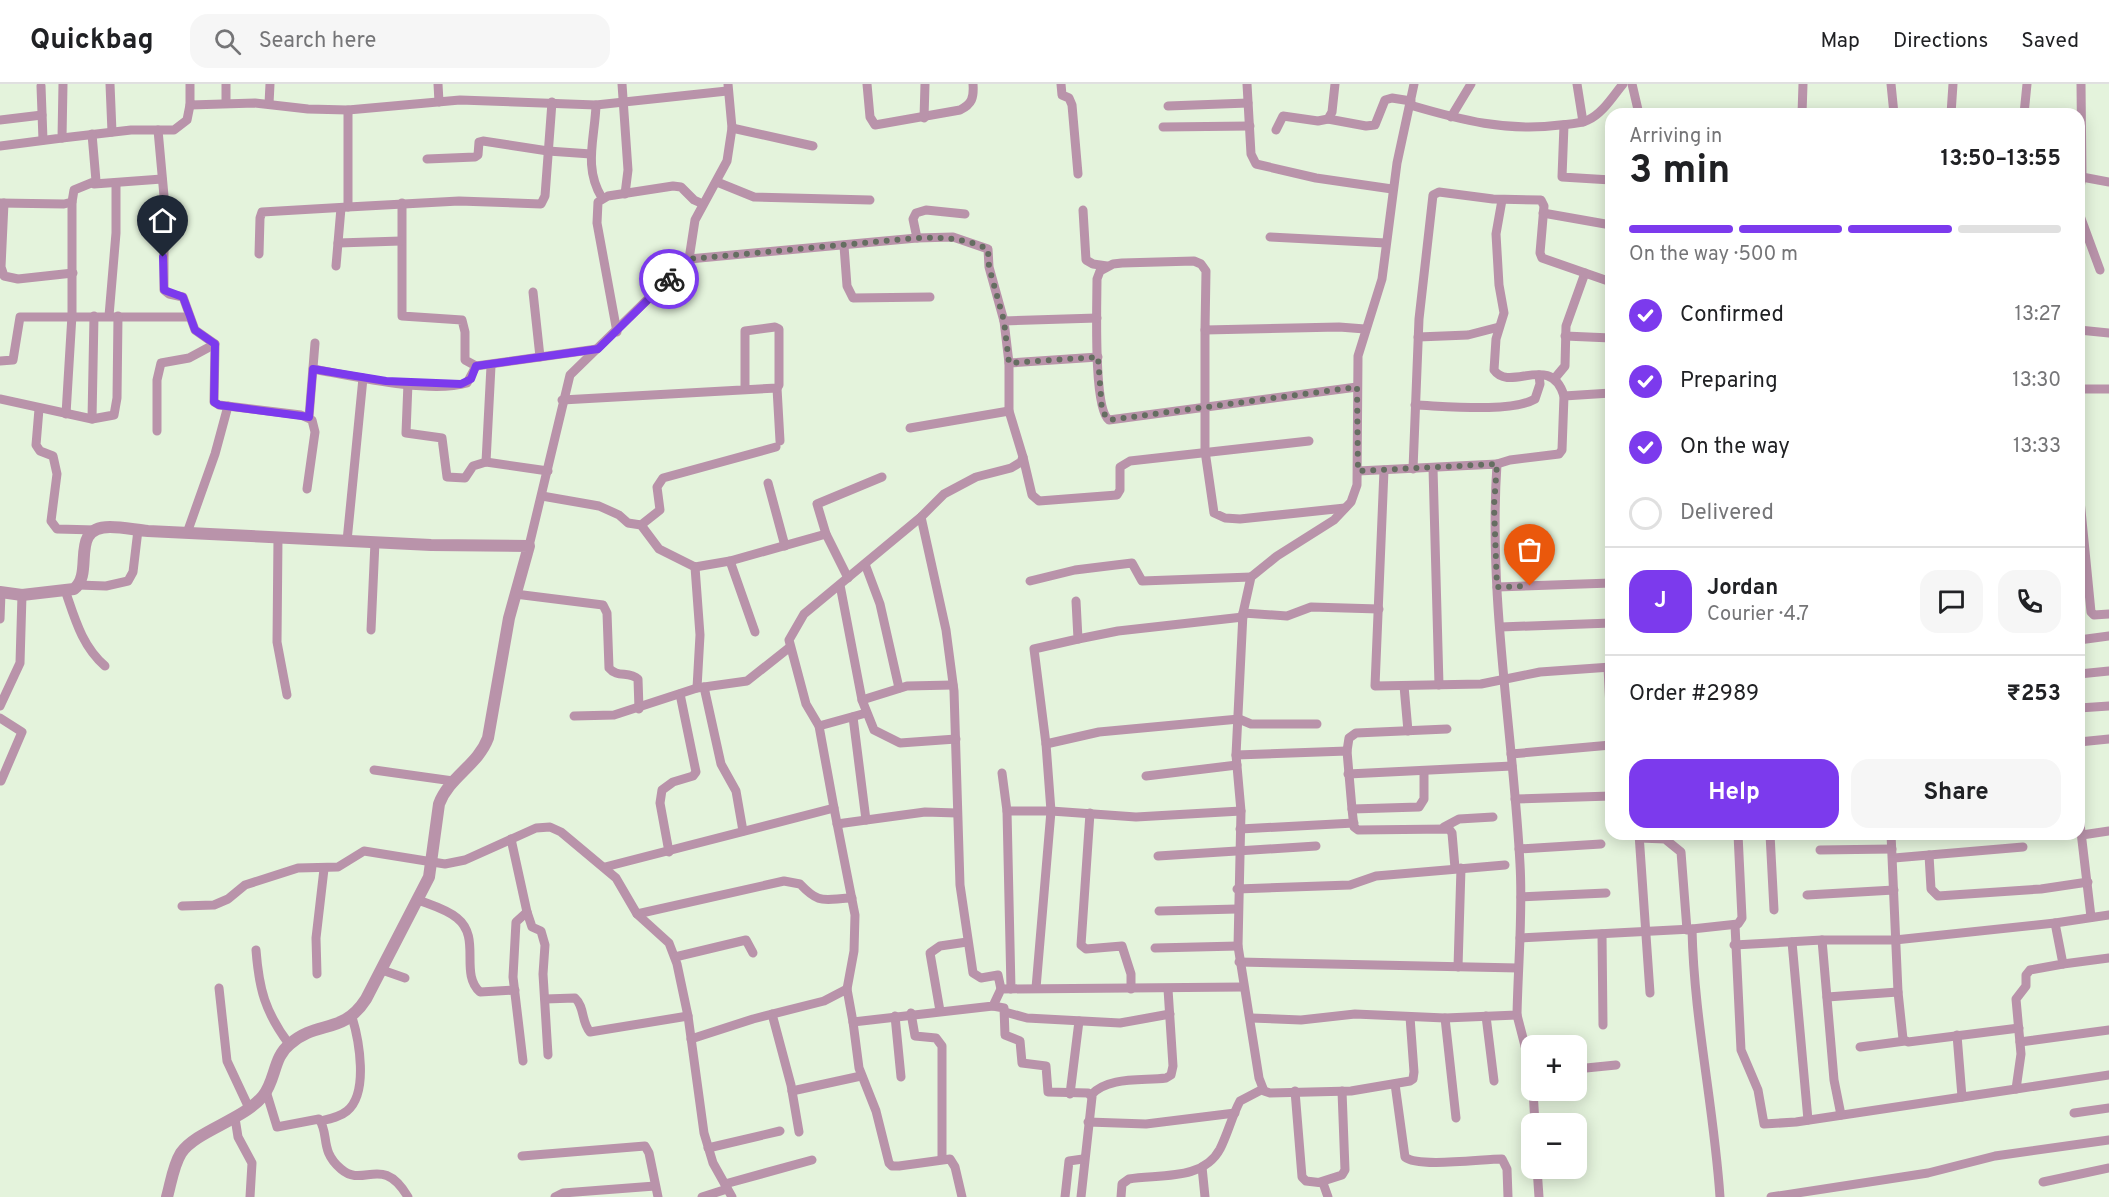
<!DOCTYPE html>
<meta charset="utf-8">
<style>
:root{--surface:#fff;--page:#f6f6f6;--text:#202124;--muted:#757577;--line:#e0e0e0;--accent:#7c3aed}
body{margin:0;font-family:Overpass,sans-serif;background:var(--page);color:var(--text);height:100vh;display:flex;flex-direction:column;font-size:22px;white-space:nowrap}
*{box-sizing:border-box;margin:0}
p{font-size:20px;color:var(--muted)}
.icon{flex:none;width:33px;height:33px;fill:none;stroke:currentColor;stroke-width:2;stroke-linecap:round;stroke-linejoin:round}
.map{position:relative;flex:1;overflow:hidden}
.sheet{position:absolute;left:1605px;top:24px;width:480px;height:732px;display:flex;flex-direction:column;background:var(--surface);border-radius:18px;box-shadow:0 3px 15px #0003}
.sheet>*{flex:none}
.fabs{position:absolute;left:1521px;top:951px;display:grid;gap:12px}
.fabs a{display:grid;place-items:center;width:66px;height:66px;border-radius:12px;background:var(--surface);box-shadow:0 3px 15px #0003;font-size:30px}
.pin{position:absolute;display:grid;place-items:center;width:51px;height:51px;color:#fff;margin:-62px -26px;border-radius:50% 50% 50% 0;rotate:-45deg;box-shadow:0 0 6px #0007}
.pin .icon{rotate:45deg}
.courier{position:absolute;display:grid;place-items:center;width:60px;height:60px;margin:-30px;border:4px solid #7c3aed;border-radius:50%;background:#fff;color:#222;box-shadow:0 2px 8px #0007}
.head em{font-style:normal;font-weight:700}
.head div{display:flex;flex-direction:column-reverse}
.head{display:flex;align-items:center;justify-content:space-between;height:102px;padding:0 24px}
h1{font-size:39px;font-weight:700;line-height:45px}
.bar{display:grid;grid-template-columns:repeat(4,1fr);gap:9px 6px;align-content:center;height:72px;padding:0 24px}
.bar i{height:8px;border-radius:4px;background:var(--line)}
.bar .on{background:var(--accent)}
.bar p{grid-column:span 4}
.line{display:flex;align-items:center;gap:15px;padding:0 24px;border-top:2px solid var(--line)}
.line div{flex:1}
.round{display:grid;place-items:center;flex:none;width:63px;height:63px;border-radius:18px;background:var(--page)}
ol{padding:0 24px;list-style:none}
li{display:flex;align-items:center;gap:18px;height:66px}
li p{margin-inline-start:auto}
li .icon{padding:6px;border-radius:50%;background:var(--accent);color:#fff;stroke-width:4}
li:last-child{color:var(--muted)}
li i{width:33px;height:33px;border:3px solid var(--line);border-radius:50%}
.action{display:flex;gap:12px;margin-top:auto;padding:12px 24px}
.action a{flex:1;height:69px;border-radius:18px;background:var(--accent);color:#fff;font-size:24px;font-weight:700;line-height:69px;text-align:center}
.action a+a{background:var(--page);color:var(--text)}
header{display:flex;align-items:center;gap:36px;box-sizing:border-box;height:84px;padding:0 30px;background:var(--surface);border-bottom:2px solid var(--line)}
header strong{font-size:28px}
nav{display:flex;gap:33px;margin-inline-start:auto;font-size:21px}
.search{width:420px;height:54px;background:var(--page);display:flex;align-items:center;gap:15px;box-sizing:border-box;padding:0 21px;border-radius:18px;color:var(--muted);font-size:22px}
.map>svg:first-child{display:block}
.lines{fill:none;stroke-linecap:round;stroke-linejoin:round}
.minor{stroke:#b993aa;stroke-width:9}
.tertiary{stroke:#b993aa;stroke-width:12}
.done{stroke:#656e61;stroke-width:6;stroke-dasharray:0 10.8}
.route{stroke:#7c3aed;stroke-width:8}
</style>
<header>
<strong>Quickbag</strong>
<div class="search"><svg class="icon" aria-label="search" viewBox="0 0 24 24"><circle cx="10" cy="10" r="6"/><path d="M15 15l6 6"/></svg>Search here</div>
<nav><a>Map</a><a>Directions</a><a>Saved</a></nav>
</header>
<div class="map">
<svg width="2109" height="1113" viewBox="0 0 2109 1113">
<rect width="100%" height="100%" fill="#e4f3dc"/>
<g class="lines">
<!-- minor -->
<g class="minor">
<path d="M 110,0 L 112,48"/>
<path d="M 190,0 L 190,21 L 255,19 L 308,25 L 348,26 L 460,16 L 596,21 L 727,7"/>
<path d="M 438,0 L 439,18"/>
<path d="M 622,0 L 628,86 L 625,110"/>
<path d="M 867,0 L 870,33 L 875,41 L 960,26 C 972,20 974,14 973,0"/>
<path d="M 1061,0 L 1062,11 L 1069,14 L 1072,21 L 1078,90"/>
<path d="M 1247,0 L 1251,70 L 1256,80 L 1316,94 L 1392,105"/>
<path d="M 1577,0 L 1583,38"/>
<path d="M 1632,0 L 1639,30"/>
<path d="M 1891,0 L 1894,30"/>
<path d="M 2081,0 L 2082,93 L 2109,98"/>
<path d="M 41,2 L 43,56"/>
<path d="M 226,19 L 226,0"/>
<path d="M 269,20 L 270,0"/>
<path d="M 596,21 C 595,54 583,83 602,114"/>
<path d="M 1410,21 C 1461,36 1507,48 1560,41 C 1569,40 1580,40 1588,36 C 1603,29 1613,12 1623,0"/>
<path d="M 1168,22 L 1248,19"/>
<path d="M 1802,30 L 1803,0"/>
<path d="M 1951,30 L 1953,0"/>
<path d="M 2024,30 L 2027,0"/>
<path d="M 1451,33 L 1471,0"/>
<path d="M 924,34 L 925,0"/>
<path d="M 1328,35 L 1366,42 L 1375,41 L 1385,16 L 1392,14 L 1411,17"/>
<path d="M 0,36 L 42,31"/>
<path d="M 1564,41 L 1562,93 L 1611,96"/>
<path d="M 1163,43 L 1250,42"/>
<path d="M 732,44 L 813,62"/>
<path d="M 158,46 L 164,112 L 164,206 L 169,210 L 183,213 L 195,246 L 215,260 L 214,318 L 219,321 L 301,331 L 312,336 L 315,348 L 307,405"/>
<path d="M 1276,46 L 1283,32 L 1318,37 L 1328,35 L 1332,28 L 1335,0"/>
<path d="M 62,54 L 131,46 L 174,46 L 187,36 L 190,21"/>
<path d="M 0,62 L 62,54 L 63,0"/>
<path d="M 427,75 L 475,73 L 478,71 L 479,58 L 483,57 L 548,67 L 591,70"/>
<path d="M 2079,93 L 2082,93 L 2079,109"/>
<path d="M 717,98 L 754,113 L 870,116"/>
<path d="M 94,100 L 162,95"/>
<path d="M 1502,116 L 1496,150 L 1499,201 L 1504,229 L 1496,255 L 1494,286 C 1510,309 1551,268 1564,312"/>
<path d="M 0,119 L 64,120 L 72,118 L 74,106 L 96,97 L 92,50"/>
<path d="M 4,119 L 1,183 L 4,192 L 18,195 L 73,189"/>
<path d="M 402,119 L 402,232 L 462,236 L 465,248 L 465,276 L 476,282 L 597,265"/>
<path d="M 348,123 L 459,117 L 541,120 L 545,112 L 552,18"/>
<path d="M 1083,126 L 1086,176 L 1093,180 L 1107,182"/>
<path d="M 1543,129 L 1611,141"/>
<path d="M 2079,129 L 2100,186"/>
<path d="M 1270,153 L 1386,159"/>
<path d="M 917,154 L 913,135 L 916,129 L 926,126 L 965,130"/>
<path d="M 338,159 L 401,157"/>
<path d="M 844,162 L 847,202 L 853,214 L 930,213"/>
<path d="M 259,170 L 260,134 L 262,128 L 348,123 L 348,26"/>
<path d="M 689,175 L 917,154 L 953,153 L 988,165 L 989,183 L 1004,237"/>
<path d="M 336,182 L 341,124"/>
<path d="M 533,208 L 540,273"/>
<path d="M 109,232 L 116,149 L 116,99"/>
<path d="M 1205,246 L 1205,367 L 1214,429 L 1225,434 L 1240,435 L 1345,424"/>
<path d="M 2079,246 L 2109,249"/>
<path d="M 617,248 L 597,139 L 598,118 L 608,112 L 673,102 L 681,103 L 694,116 L 703,120"/>
<path d="M 1565,252 L 1611,254"/>
<path d="M 1418,253 L 1468,251 L 1499,243"/>
<path d="M 0,277 L 13,276 L 20,233 L 189,233"/>
<path d="M 1009,279 L 1098,273"/>
<path d="M 313,285 C 352,292 429,310 467,299 L 476,282"/>
<path d="M 1555,294 L 1565,282 L 1566,242 L 1585,189"/>
<path d="M 408,299 L 406,349 L 442,354 L 447,393 L 465,394 L 473,382 L 486,378 L 548,387"/>
<path d="M 1357,303 L 1109,336 C 1093,325 1097,219 1097,195 L 1100,187 L 1113,180 L 1122,179 L 1194,177 L 1201,180 L 1206,187 L 1205,246 L 1339,243 L 1365,245"/>
<path d="M 777,304 L 780,357"/>
<path d="M 2079,305 L 2109,305"/>
<path d="M 0,315 L 92,335 L 114,331 L 117,314 L 118,232"/>
<path d="M 562,316 L 777,304 L 779,301 L 779,245 L 775,243 L 745,247 L 745,305"/>
<path d="M 1415,321 C 1444,322 1511,329 1535,315 L 1540,300 L 1539,291"/>
<path d="M 39,325 L 36,361 L 40,367 L 53,372 L 57,390 L 51,437 L 57,445 L 96,446"/>
<path d="M 66,330 L 72,231 L 72,118"/>
<path d="M 309,333 L 315,259"/>
<path d="M 92,335 L 94,232"/>
<path d="M 910,344 L 1009,327"/>
<path d="M 157,347 L 157,296 L 161,279 L 189,274 L 215,260"/>
<path d="M 1023,373 L 1032,411 L 1039,417 L 1117,411 L 1120,406 L 1120,383 L 1130,377 L 1309,357"/>
<path d="M 486,378 L 491,282"/>
<path d="M 1497,380 L 1510,376 L 1559,370 L 1562,366 L 1564,312 L 1611,309"/>
<path d="M 1433,384 L 1439,601"/>
<path d="M 1413,385 L 1419,235 L 1433,111 L 1439,108 L 1493,115 L 1541,116 L 1544,122 L 1540,169 L 1542,174 L 1611,198"/>
<path d="M 1384,386 L 1375,602 L 1481,600 L 1540,588 L 1611,583"/>
<path d="M 768,399 L 785,462"/>
<path d="M 2079,406 L 2091,528 L 2094,531 L 2109,530"/>
<path d="M 542,412 L 599,422 L 619,431 L 628,439 L 641,441 L 659,465 L 695,483 L 730,477 L 826,450"/>
<path d="M 921,433 L 946,546 L 954,607 L 960,801 L 973,889 L 981,894 L 998,891 L 1001,905"/>
<path d="M 641,441 L 660,426 L 657,403 L 663,394 L 776,363"/>
<path d="M 187,449 L 215,370 L 228,322"/>
<path d="M 278,453 L 277,558 L 287,611"/>
<path d="M 347,457 L 363,294"/>
<path d="M 529,462 L 570,291 L 689,175 L 695,136 L 727,77 L 732,44 L 728,0"/>
<path d="M 730,477 L 755,548"/>
<path d="M 865,480 L 880,520 L 899,604"/>
<path d="M 695,483 L 700,551 L 697,604"/>
<path d="M 848,494 L 826,450 L 817,420 L 882,393"/>
<path d="M 1030,497 L 1075,486 L 1132,479 L 1142,497 L 1251,493"/>
<path d="M 78,501 L 106,502 L 128,497 L 133,488 L 138,446"/>
<path d="M 840,501 L 862,616 L 874,646 L 900,659 L 956,655"/>
<path d="M 1497,503 L 1611,499"/>
<path d="M 65,506 C 75,535 82,562 105,582"/>
<path d="M 515,510 L 603,521 L 607,529 L 609,584 C 617,594 629,587 638,595 L 639,625"/>
<path d="M 1076,517 L 1078,555 L 1034,565 L 1046,660 L 1099,648 L 1239,635 L 1251,640 L 1317,640"/>
<path d="M 1243,529 L 1287,532 L 1311,523 L 1379,525"/>
<path d="M 0,535 L 1,509"/>
<path d="M 1500,543 L 1611,539"/>
<path d="M 371,546 L 375,458"/>
<path d="M 1078,555 L 1118,547 L 1243,533"/>
<path d="M 2079,556 L 2109,552"/>
<path d="M 1608,583 L 1611,645"/>
<path d="M 2079,590 L 2109,587"/>
<path d="M 1404,602 L 1408,647"/>
<path d="M 704,603 L 721,680 L 736,707 L 743,747"/>
<path d="M 862,616 L 907,602 L 953,601"/>
<path d="M 0,622 L 20,579 L 22,511"/>
<path d="M 2079,624 L 2109,622"/>
<path d="M 574,632 L 614,631 L 697,604 L 747,597 L 790,563"/>
<path d="M 853,633 L 866,736"/>
<path d="M 0,634 L 22,648 L 1,697"/>
<path d="M 819,642 L 866,629"/>
<path d="M 2079,658 L 2109,655"/>
<path d="M 1347,667 L 1349,654 L 1356,649 L 1447,645"/>
<path d="M 1511,670 L 1611,661"/>
<path d="M 1236,671 L 1347,667 L 1352,725 L 1419,723 L 1424,715 L 1424,687"/>
<path d="M 374,686 L 453,697"/>
<path d="M 1002,689 L 1007,727 L 1051,727 L 1136,733 L 1241,727"/>
<path d="M 1348,690 L 1512,682"/>
<path d="M 1146,692 L 1237,681"/>
<path d="M 1515,715 L 1611,712"/>
<path d="M 834,724 L 819,642 L 806,620 L 789,556 L 804,530 L 921,433 L 944,410 L 976,393 L 1011,384 L 1021,378 L 1023,373 L 1009,327 L 1009,279 L 1004,237 L 1097,234"/>
<path d="M 1352,725 L 1354,743 L 1358,746 L 1449,745 L 1452,749 L 1455,784"/>
<path d="M 1007,727 L 1011,905"/>
<path d="M 1090,729 L 1081,861 L 1086,865 L 1122,862 L 1131,890 L 1131,905"/>
<path d="M 2079,731 L 2091,833"/>
<path d="M 837,740 L 925,728 L 957,729"/>
<path d="M 1444,743 L 1459,735 L 1493,733"/>
<path d="M 1240,745 L 1354,739"/>
<path d="M 1639,750 L 1650,909"/>
<path d="M 1770,750 L 1774,826"/>
<path d="M 1891,750 L 1898,908 L 1903,955 L 1908,958 L 2019,944"/>
<path d="M 2082,751 L 2109,747"/>
<path d="M 1640,754 L 1665,755 L 1681,768 L 1687,846"/>
<path d="M 511,755 L 527,828 L 516,838 L 513,893 L 523,977"/>
<path d="M 1519,765 L 1601,760"/>
<path d="M 1820,766 L 1892,765"/>
<path d="M 669,768 L 660,719 L 662,706 L 673,698 L 693,692 L 696,688 L 680,610"/>
<path d="M 1929,771 L 1931,805 L 1938,812 L 2041,805 L 2088,798"/>
<path d="M 1158,772 L 1316,762"/>
<path d="M 1894,774 L 2023,763"/>
<path d="M 605,783 L 834,724 L 855,831 L 854,867 L 847,905"/>
<path d="M 1237,805 L 1350,801 L 1376,792 L 1505,781"/>
<path d="M 1807,811 L 1894,806"/>
<path d="M 1521,813 L 1606,809"/>
<path d="M 418,816 C 431,821 446,825 457,834 C 482,854 459,889 480,908 L 515,906"/>
<path d="M 182,822 L 214,821 L 228,815 L 245,801 L 298,784 L 338,783 L 364,767 L 445,780 L 465,776 L 536,744 L 550,743 L 561,748 L 616,794 L 637,830 L 669,859 L 677,880 L 688,932 L 704,1049 L 713,1079 L 732,1113"/>
<path d="M 1159,827 L 1237,825"/>
<path d="M 527,828 L 532,843 L 541,847 L 545,861 L 543,890 L 548,971"/>
<path d="M 637,830 L 784,797 L 800,800 C 820,821 823,815 852,814"/>
<path d="M 2055,839 L 2109,831"/>
<path d="M 1735,841 L 1741,966 L 1758,1006 L 1764,1040 L 1796,1038 L 2016,1005"/>
<path d="M 1692,845 C 1694,936 1714,1023 1720,1113"/>
<path d="M 1602,850 L 1603,941"/>
<path d="M 1520,854 L 1692,845 L 1738,840 L 1742,834 L 1738,750"/>
<path d="M 1822,856 L 1834,996 L 1841,1031"/>
<path d="M 1792,858 L 1808,1036"/>
<path d="M 1734,861 L 1822,856 L 1895,856 L 2055,839 L 2063,880 L 2030,886 L 2026,891 L 2026,902 L 2016,915 L 2021,970 L 2016,1005 L 2109,991"/>
<path d="M 1155,864 L 1238,862"/>
<path d="M 256,866 C 259,905 265,928 289,960"/>
<path d="M 675,873 L 746,856 L 753,869"/>
<path d="M 1239,878 L 1518,884"/>
<path d="M 2063,880 L 2109,874"/>
<path d="M 1458,883 L 1461,784"/>
<path d="M 382,886 L 405,894"/>
<path d="M 317,890 L 316,854 L 324,785"/>
<path d="M 219,904 L 227,977 L 249,1024"/>
<path d="M 1036,904 L 1051,727 L 1046,660"/>
<path d="M 1827,913 L 1898,908"/>
<path d="M 545,915 L 575,914 C 585,923 581,938 590,948 L 688,932"/>
<path d="M 993,922 L 1004,924 L 1005,951 L 1020,957 L 1022,979 L 1046,982 L 1048,1008 L 1088,1009 L 1092,1013 L 1081,1113"/>
<path d="M 940,927 L 930,869 L 940,862 L 967,858"/>
<path d="M 1005,928 L 1027,934 L 1120,939 L 1170,930"/>
<path d="M 911,929 L 915,952 L 936,954 L 942,962 L 942,1075"/>
<path d="M 772,930 L 791,1001 L 799,1048"/>
<path d="M 1517,931 L 1532,989"/>
<path d="M 895,932 L 901,993"/>
<path d="M 1486,932 L 1494,997"/>
<path d="M 1410,933 L 1414,988 L 1413,995 L 1410,997 L 1351,1007 L 1270,1009 L 1264,1007 L 1259,994 L 1238,862 L 1241,727 L 1236,671 L 1243,529 L 1251,493 L 1277,472 L 1334,436 L 1351,418 L 1357,401 L 1358,272 L 1382,195 L 1397,79 L 1414,0"/>
<path d="M 1251,934 L 1301,936 L 1355,930 L 1445,934 L 1517,931 C 1518,880 1523,830 1520,780 C 1513,647 1488,514 1497,380 L 1358,387"/>
<path d="M 1445,934 L 1456,1034"/>
<path d="M 853,938 L 859,984 L 876,1027 L 889,1079 L 892,1082 L 899,1082 L 950,1075 L 955,1083 L 962,1113"/>
<path d="M 1957,951 L 1962,1013"/>
<path d="M 691,955 L 753,935 L 824,917 L 847,905 L 853,938 L 993,922 L 1001,905 L 1243,903"/>
<path d="M 2020,958 L 2109,946"/>
<path d="M 1860,963 L 1905,957"/>
<path d="M 1576,985 L 1616,981"/>
<path d="M 1395,1000 L 1405,1073 C 1418,1084 1482,1075 1502,1075 L 1507,1085 L 1508,1113"/>
<path d="M 1533,1006 L 1535,1040"/>
<path d="M 266,1007 L 277,1043 L 319,1035 C 330,1051 319,1066 341,1085 C 364,1105 382,1069 408,1113"/>
<path d="M 792,1007 L 861,992"/>
<path d="M 1295,1007 L 1302,1093 L 1306,1097 L 1323,1099 L 1328,1113"/>
<path d="M 1070,1010 L 1079,937"/>
<path d="M 1091,1011 C 1108,992 1143,997 1166,994 L 1171,991 L 1173,982 L 1168,905"/>
<path d="M 2074,1029 L 2109,1024"/>
<path d="M 235,1034 L 238,1053 L 252,1079 L 250,1113"/>
<path d="M 321,1037 C 330,1035 340,1033 347,1027 C 369,1009 359,956 352,933"/>
<path d="M 1088,1038 L 1146,1040 L 1235,1029"/>
<path d="M 708,1064 L 780,1047"/>
<path d="M 522,1072 L 645,1062 L 649,1069 L 658,1113"/>
<path d="M 1202,1083 L 1205,1113"/>
<path d="M 1537,1084 L 1539,1113"/>
<path d="M 1320,1098 L 1342,1091 L 1345,1086 L 1342,1007"/>
<path d="M 2043,1098 L 2109,1084"/>
<path d="M 725,1100 L 812,1076"/>
<path d="M 555,1113 L 563,1109 L 655,1102"/>
<path d="M 702,1113 L 727,1105"/>
<path d="M 1065,1113 L 1069,1077 L 1083,1075"/>
<path d="M 1121,1113 L 1122,1100 L 1129,1095 C 1159,1090 1203,1097 1220,1065 C 1228,1049 1232,1032 1240,1017 L 1263,1005"/>
<path d="M 1771,1113 L 1928,1089 L 1995,1072 L 2109,1056"/>
</g>
<!-- tertiary -->
<path class="tertiary" d="M 0,508 L 22,511 L 74,505 C 95,489 68,443 110,443 C 123,443 136,446 148,447 L 431,461 L 529,462 L 509,534 L 488,654 C 478,681 449,693 439,720 L 429,793 L 366,915 C 343,951 317,936 290,960 C 273,973 276,996 263,1012 C 243,1036 196,1047 181,1069 C 173,1082 171,1099 167,1113"/>
</g>
<g class="lines">
<!-- done -->
<path class="done" d="M 669,195 L 689,175 L 917,154 C 943,153 964,154 988,165 L 989,183 L 1004,237 L 1009,279 L 1098,273 L 1102,327 L 1109,336 L 1357,303 L 1358,387 L 1497,380 L 1494,422 L 1497,503 L 1530,502"/>
<!-- route -->
<path class="route" d="M 163,173 L 164,206 L 183,213 L 195,246 L 215,260 L 214,318 L 219,321 L 309,333 L 313,285 L 386,297 L 461,300 L 471,295 L 476,282 L 598,265 L 669,195"/>
</g>
</svg>
<div class="fabs">
<a>+</a>
<a>−</a>
</div>
<div class="pin" style="left:1530px;top:502px;background:#ea580c"><svg class="icon" aria-label="bag" viewBox="0 0 24 24"><path d="M5 8h14l-1 12H6zM9 8a3 3 0 0 1 6 0"/></svg></div>
<div class="pin" style="left:163px;top:173px;background:#1f2937"><svg class="icon" aria-label="home" viewBox="0 0 24 24"><path d="M3 11l9-7 9 7M6 9v11h12V9"/></svg></div>
<div class="courier" style="left:669px;top:195px"><svg class="icon" aria-label="bike" viewBox="0 0 24 24"><circle cx="6" cy="16" r="4"/><circle cx="18" cy="16" r="4"/><path d="M6 16l4-8h5l3 8M10 8l3 8H6M13 5h3"/></svg></div>
<section class="sheet">
<div class="head"><div><h1>3 min</h1><p>Arriving in</p></div><em>13:50–13:55</em></div>
<div class="bar"><i class="on"></i><i class="on"></i><i class="on"></i><i></i><p>On the way · 500 m</p></div>
<ol>
<li><svg class="icon" aria-label="check" viewBox="0 0 24 24"><path d="M5 12l5 5 9-10"/></svg>Confirmed<p>13:27</p></li>
<li><svg class="icon" aria-label="check" viewBox="0 0 24 24"><path d="M5 12l5 5 9-10"/></svg>Preparing<p>13:30</p></li>
<li><svg class="icon" aria-label="check" viewBox="0 0 24 24"><path d="M5 12l5 5 9-10"/></svg>On the way<p>13:33</p></li>
<li><i></i>Delivered</li>
</ol>
<div class="line" style="height:108px"><b class="round" style="background:var(--accent);color:#fff">J</b><div><b>Jordan</b><p>Courier · 4.7</p></div><a class="round"><svg class="icon" aria-label="chat" viewBox="0 0 24 24"><path d="M4 5h16v11H9l-5 4z"/></svg></a><a class="round"><svg class="icon" aria-label="phone" viewBox="0 0 24 24"><path d="M5 4h4l2 5-3 2q2 4 5 5l2-3 5 2v4C11 20 4 13 5 4z"/></svg></a></div>
<div class="line" style="height:78px"><div>Order #2989</div><b>₹253</b></div>
<div class="action"><a>Help</a><a>Share</a></div>
</section>
</div>
